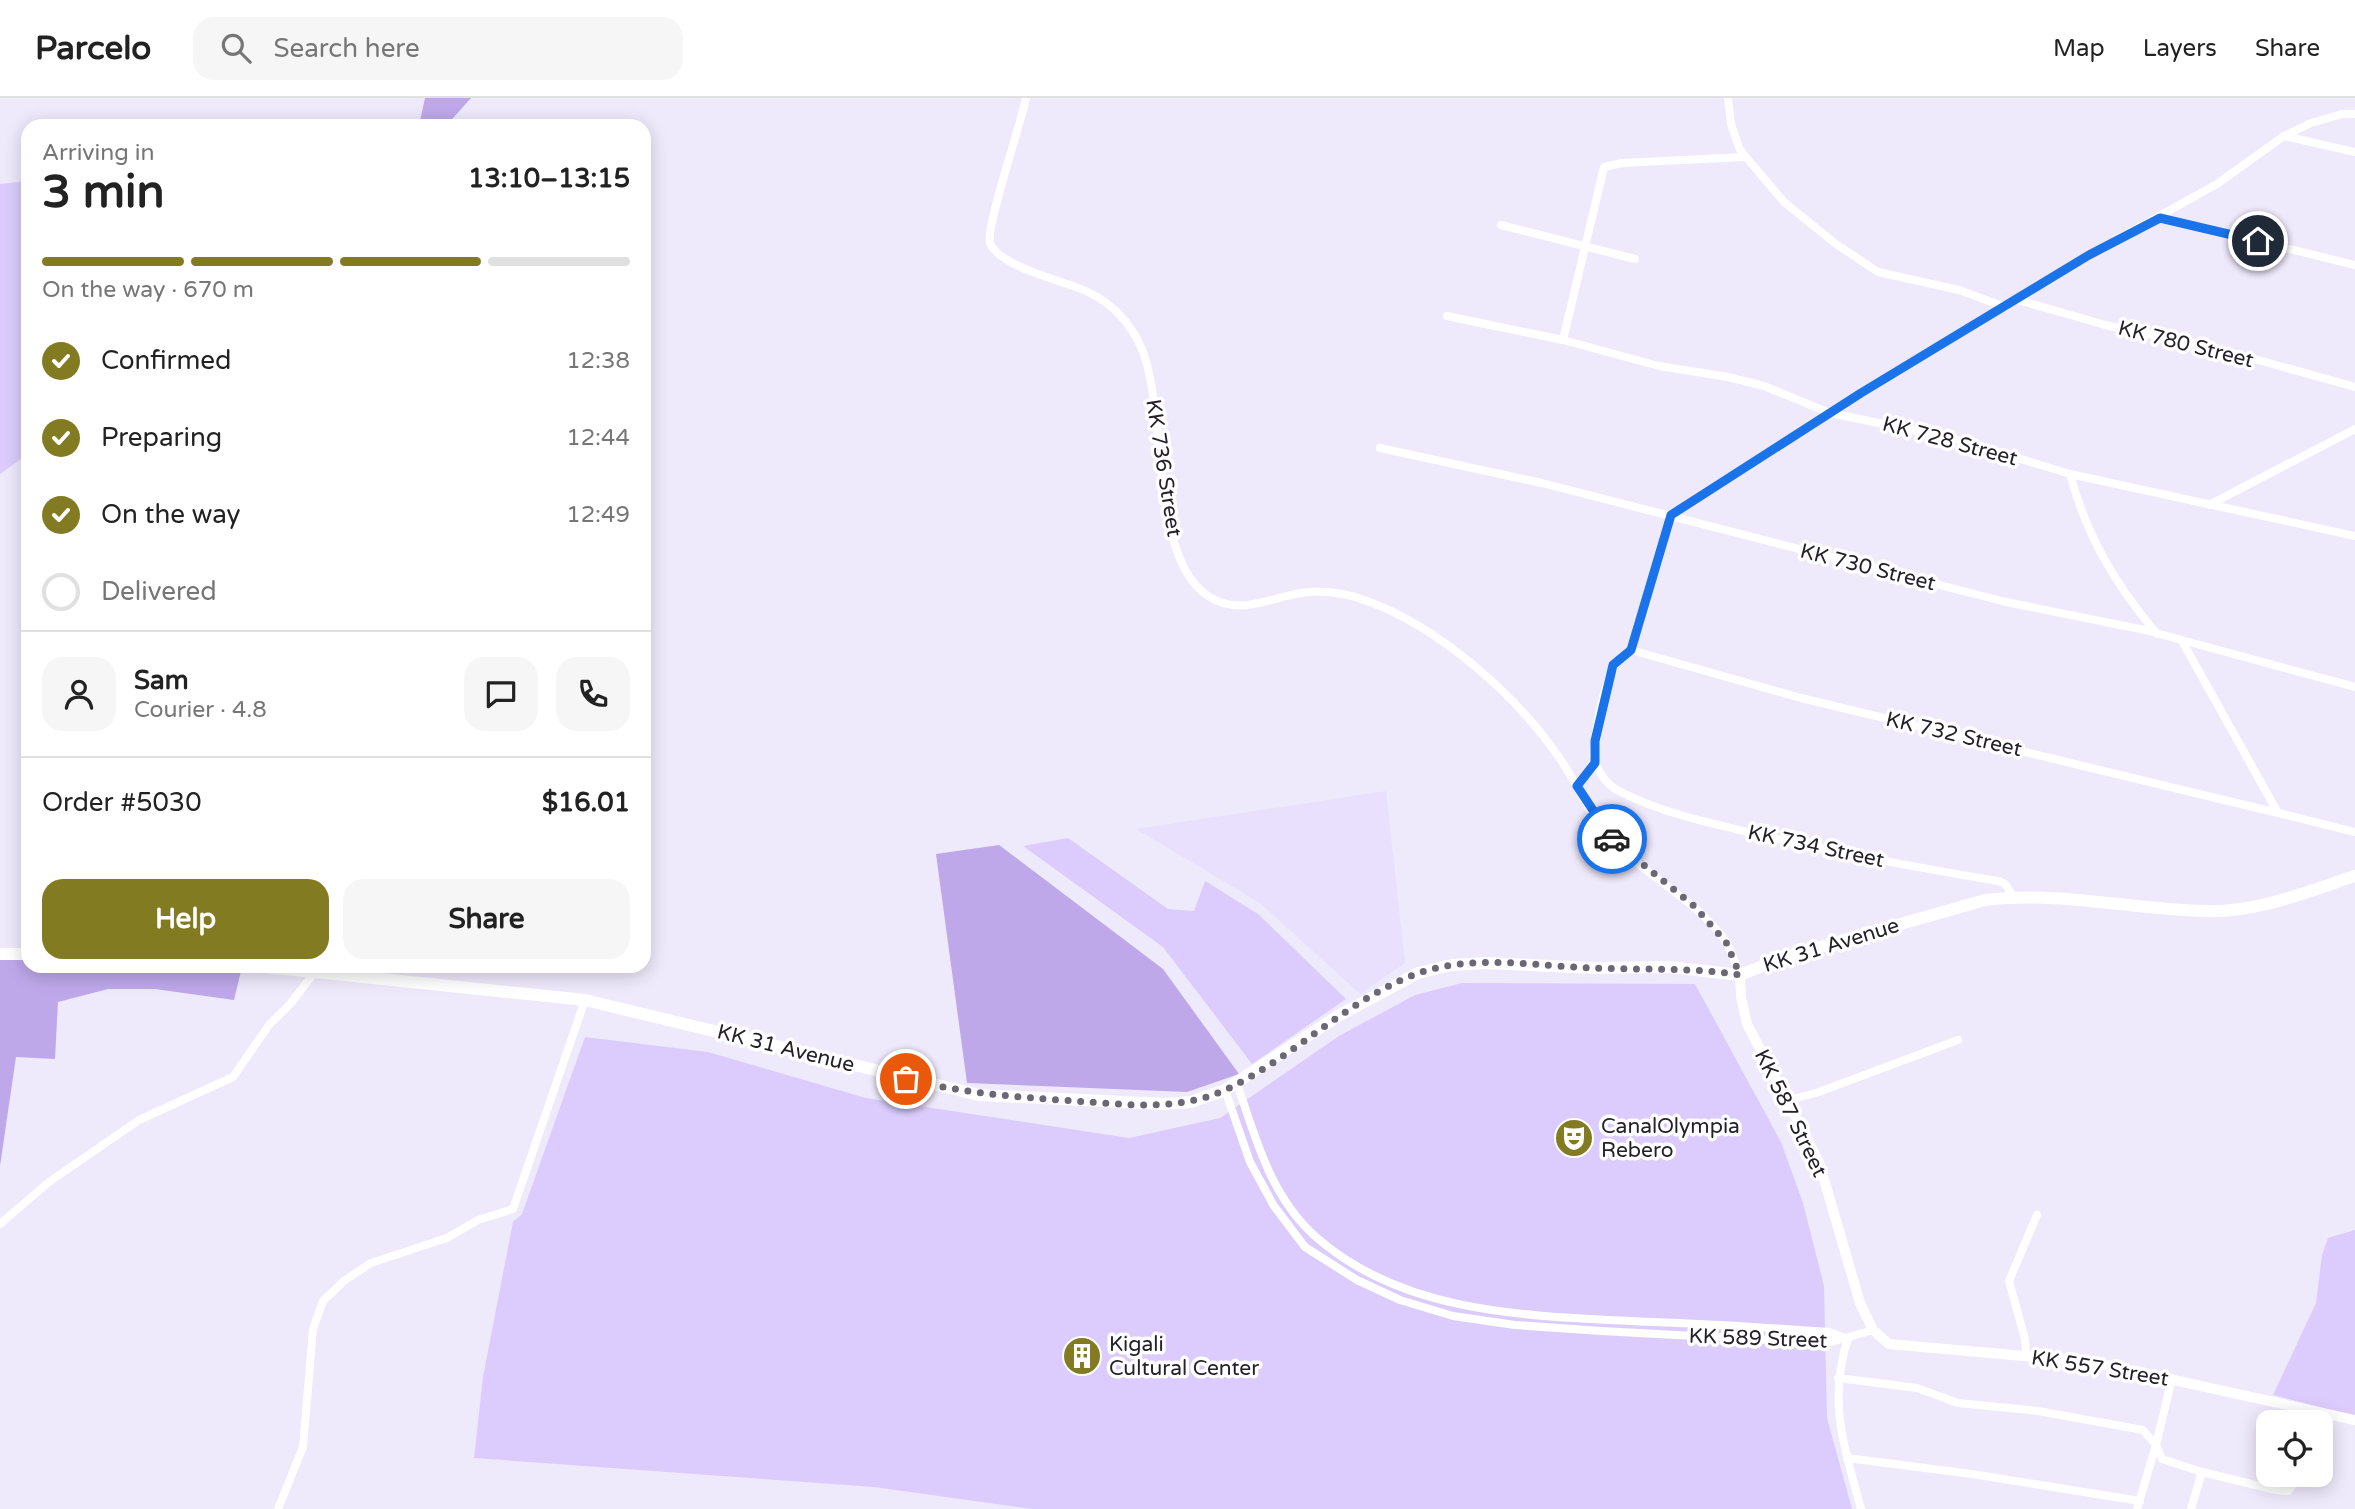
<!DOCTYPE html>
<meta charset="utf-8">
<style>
:root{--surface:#fff;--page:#f6f6f6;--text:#222;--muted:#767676;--line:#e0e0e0;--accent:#827b21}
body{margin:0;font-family:"Varela Round",sans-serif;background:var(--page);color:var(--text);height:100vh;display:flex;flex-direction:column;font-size:26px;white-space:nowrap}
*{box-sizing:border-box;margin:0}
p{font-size:23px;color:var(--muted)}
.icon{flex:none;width:38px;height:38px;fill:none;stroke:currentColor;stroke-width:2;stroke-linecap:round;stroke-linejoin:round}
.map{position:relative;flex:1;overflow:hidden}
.drawer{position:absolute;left:21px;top:21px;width:630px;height:854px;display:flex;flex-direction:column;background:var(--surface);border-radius:21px;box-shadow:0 4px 18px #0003}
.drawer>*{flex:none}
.buttons{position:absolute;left:2256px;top:1312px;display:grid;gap:14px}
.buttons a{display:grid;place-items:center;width:77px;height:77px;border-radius:14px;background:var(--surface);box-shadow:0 4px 18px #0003;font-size:35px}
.pin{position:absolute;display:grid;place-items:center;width:60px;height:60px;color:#fff;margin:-30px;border:4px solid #fff;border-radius:50%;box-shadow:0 2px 7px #0007}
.courier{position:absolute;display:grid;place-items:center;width:70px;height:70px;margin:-35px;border:5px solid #1a73e8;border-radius:50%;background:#fff;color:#222;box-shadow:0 2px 9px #0007}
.overview em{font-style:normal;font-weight:800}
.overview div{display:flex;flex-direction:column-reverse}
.overview{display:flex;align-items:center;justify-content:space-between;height:119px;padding:0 21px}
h1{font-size:46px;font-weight:800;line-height:52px}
.bar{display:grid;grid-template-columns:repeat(4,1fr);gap:10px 7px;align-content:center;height:84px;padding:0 21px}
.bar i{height:9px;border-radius:5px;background:var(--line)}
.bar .selected{background:var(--accent)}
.bar p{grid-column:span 4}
.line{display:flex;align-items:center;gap:18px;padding:0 21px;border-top:2px solid var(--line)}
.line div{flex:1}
.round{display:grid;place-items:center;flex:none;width:74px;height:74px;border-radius:21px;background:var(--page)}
ol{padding:0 21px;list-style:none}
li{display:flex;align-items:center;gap:21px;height:77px}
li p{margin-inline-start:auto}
li .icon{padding:7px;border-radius:50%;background:var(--accent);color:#fff;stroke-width:4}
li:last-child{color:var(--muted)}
li i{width:38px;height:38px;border:4px solid var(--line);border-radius:50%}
.button{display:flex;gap:14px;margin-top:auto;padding:14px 21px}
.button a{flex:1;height:80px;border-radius:21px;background:var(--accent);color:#fff;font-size:28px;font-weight:800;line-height:80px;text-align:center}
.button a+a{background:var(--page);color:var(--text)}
header{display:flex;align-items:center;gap:42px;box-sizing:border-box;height:98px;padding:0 35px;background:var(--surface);border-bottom:2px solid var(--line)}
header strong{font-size:33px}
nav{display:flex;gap:38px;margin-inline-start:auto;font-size:24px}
.search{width:490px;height:63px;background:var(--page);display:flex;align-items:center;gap:18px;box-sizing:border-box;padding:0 24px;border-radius:21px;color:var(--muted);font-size:26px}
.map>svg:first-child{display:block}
.built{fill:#e9e0fe}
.green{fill:#dbccfd}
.forest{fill:#bea8ea}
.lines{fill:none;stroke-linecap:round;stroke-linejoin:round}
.minor{stroke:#fff;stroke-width:8}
.tertiary{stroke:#fff;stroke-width:10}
.secondary{stroke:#fff;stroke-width:12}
.done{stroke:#6b6774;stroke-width:7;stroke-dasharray:0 12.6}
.route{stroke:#1a73e8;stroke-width:9}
.labels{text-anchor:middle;stroke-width:7;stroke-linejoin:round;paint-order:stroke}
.street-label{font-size:21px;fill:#24212a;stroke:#fff}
.poi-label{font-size:21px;fill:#24212a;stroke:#fff;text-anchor:start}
</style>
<header>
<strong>Parcelo</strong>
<div class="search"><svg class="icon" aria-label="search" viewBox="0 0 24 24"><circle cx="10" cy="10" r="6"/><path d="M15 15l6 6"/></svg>Search here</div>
<nav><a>Map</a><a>Layers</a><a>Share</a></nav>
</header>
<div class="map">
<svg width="2355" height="1411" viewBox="0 0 2355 1411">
<rect width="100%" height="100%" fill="#efe9fc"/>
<!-- built -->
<path class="built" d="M 1386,693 L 1405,865 L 1360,896 L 1260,805 L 1136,731 Z"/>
<!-- green -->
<g class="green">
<path d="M 28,83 L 28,356 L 0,376 L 0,86 Z"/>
<path d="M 1068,740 L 1168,811 L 1194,813 L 1205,783 L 1258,816 L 1346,901 L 1252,966 L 1163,849 L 1023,748 Z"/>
<path d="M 1462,885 L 1695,886 L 1781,1044 L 1803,1105 L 1824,1188 L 1827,1320 L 1852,1411 L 1033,1411 L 874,1389 L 474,1360 L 483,1279 L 513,1124 L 522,1116 L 585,939 L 708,954 L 866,1000 L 1129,1040 L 1220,1020 L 1339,938 L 1415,897 Z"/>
<path d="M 2355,1132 L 2355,1318 L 2273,1297 L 2316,1205 L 2322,1157 L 2328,1140 Z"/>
</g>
<!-- forest -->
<g class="forest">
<path d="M 425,0 L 471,0 L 446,28 L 419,28 Z"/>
<path d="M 999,747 L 1163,871 L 1239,976 L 1187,994 L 967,985 L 936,756 Z"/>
<path d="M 0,860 L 28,860 L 28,868 L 242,869 L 234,902 L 155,891 L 108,891 L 58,904 L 55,961 L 16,959 L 0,1068 Z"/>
</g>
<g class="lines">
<!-- minor -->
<g class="minor">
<path d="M 1026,0 C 1021,26 985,131 990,145 C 999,169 1065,183 1088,194 C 1112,205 1131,226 1141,249 C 1168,311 1149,460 1208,498 C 1242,520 1273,497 1309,494 C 1328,493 1349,496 1367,503 C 1439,529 1515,596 1558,658 C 1576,683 1587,713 1607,736 C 1641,776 1692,798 1724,841 C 1731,851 1735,865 1740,877"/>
<path d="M 1728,0 L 1731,26 L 1740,52 L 1784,104 L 1836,146 L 1878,174 L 1959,192 L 2005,209"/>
<path d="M 2284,38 L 2355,54"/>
<path d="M 2160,119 L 2355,167"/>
<path d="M 1501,127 L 1635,161"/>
<path d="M 2018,202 L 2109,228 L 2208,248 L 2355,289"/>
<path d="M 1447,218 L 1563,242 L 1659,268 L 1728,279 L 1764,288 L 1830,315 L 1952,340 L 2070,376 L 2355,438"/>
<path d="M 1563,242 L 1604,69 L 1622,65 L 1745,59"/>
<path d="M 1380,350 L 1542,385 L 2006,504 L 2145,532 L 2355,589"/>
<path d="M 2070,376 C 2087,439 2115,486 2157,536"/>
<path d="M 2209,407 L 2355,331"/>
<path d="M 2182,543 L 2278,715 L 2355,734"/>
<path d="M 1631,552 L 1801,600 L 2278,715"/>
<path d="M 1577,688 L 1595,665"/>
<path d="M 2013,798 L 2005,786 L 1998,783 C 1914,769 1831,754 1748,734 C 1705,724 1656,713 1617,692 C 1605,685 1597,671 1593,658 C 1596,629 1604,564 1631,552 L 1671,417 L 1861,295 L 2089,157 L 2217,86 L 2284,38 L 2311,25 L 2342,16 L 2355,16"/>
<path d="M 1237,985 C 1255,1039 1271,1100 1316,1139 C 1408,1220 1540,1218 1654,1224 C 1713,1226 1771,1230 1829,1234 L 1848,1241"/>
<path d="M 1225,992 L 1250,1064 L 1274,1108 L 1305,1149 L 1357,1182 L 1400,1202 L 1453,1218 L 1515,1227 L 1601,1233 L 1828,1245 L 1873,1232"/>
<path d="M 1785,1003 L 1816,995 L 1958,942"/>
<path d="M 0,1126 L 49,1084 L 139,1022 L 233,979 L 269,927 L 291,905 L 314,875"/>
<path d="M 1848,1241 C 1827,1302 1845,1351 1861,1411"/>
<path d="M 2026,1258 L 2025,1241 L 2009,1183 L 2037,1117"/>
<path d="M 1838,1280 L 1917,1290 L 1958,1305 L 2038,1313 L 2143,1332 L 2156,1347 L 2137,1411"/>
<path d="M 2172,1280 L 2156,1347 L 2162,1361 L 2202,1374 L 2276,1392 L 2288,1393 L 2300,1377"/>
<path d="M 2308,1325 L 2308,1312"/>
<path d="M 1847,1360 L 1972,1376 L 2140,1403"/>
<path d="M 278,1411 L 303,1349 L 313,1231 L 323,1203 L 345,1182 L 371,1165 L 447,1140 L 478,1122 L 513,1111 L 585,902"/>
<path d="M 2191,1411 L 2202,1374"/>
</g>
<!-- tertiary -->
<path class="tertiary" d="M 1740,877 L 1741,899 L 1747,926 L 1819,1064 L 1860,1205 L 1873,1232 L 1889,1246 L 2092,1264 L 2355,1322"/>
<!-- secondary -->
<g class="secondary">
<path d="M 0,856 L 28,856"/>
<path d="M 256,868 L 585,902 L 979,997 L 1164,1006 L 1191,1004 L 1225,992 L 1338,918 L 1418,875 L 1452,867 L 1486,865 L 1596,870 L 1669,869 L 1740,877 L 1785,859 L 1985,802 C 2059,793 2130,811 2204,813 C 2257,815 2306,794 2355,778"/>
</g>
</g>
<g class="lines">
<!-- done -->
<path class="done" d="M 906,981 C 962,995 1016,999 1074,1003 C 1124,1006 1177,1014 1225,992 C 1291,962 1348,900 1419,875 C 1474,856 1536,868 1592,870 C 1642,872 1690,869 1740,877 L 1726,844 L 1694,808 L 1612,741"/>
<!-- route -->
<path class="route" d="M 1612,741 L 1577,688 L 1595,665 L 1595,643 L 1613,567 L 1631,552 L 1671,417 L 1861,295 L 2089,157 L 2160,120 L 2258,143"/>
</g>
<!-- icons -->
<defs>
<symbol id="theatre-disc" viewBox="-11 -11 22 22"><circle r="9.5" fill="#827b21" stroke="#fff"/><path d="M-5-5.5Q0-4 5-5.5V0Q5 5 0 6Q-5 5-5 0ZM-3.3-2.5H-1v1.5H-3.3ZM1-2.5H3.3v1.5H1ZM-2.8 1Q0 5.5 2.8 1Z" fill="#fff"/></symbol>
<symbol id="building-disc" viewBox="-11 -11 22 22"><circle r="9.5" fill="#827b21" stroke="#fff"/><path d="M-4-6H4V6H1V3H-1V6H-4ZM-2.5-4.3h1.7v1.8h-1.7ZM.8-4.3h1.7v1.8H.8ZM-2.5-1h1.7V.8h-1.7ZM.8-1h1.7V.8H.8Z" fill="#fff"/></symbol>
</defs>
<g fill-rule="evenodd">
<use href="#theatre-disc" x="1552" y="1018" width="44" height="44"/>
<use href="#building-disc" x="1060" y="1236" width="44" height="44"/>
</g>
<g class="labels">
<!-- street labels -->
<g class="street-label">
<text transform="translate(2186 246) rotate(14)" y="7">KK 780 Street</text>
<text transform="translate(1950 343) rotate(15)" y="7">KK 728 Street</text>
<text transform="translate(1164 370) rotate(81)" y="7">KK 736 Street</text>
<text transform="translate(1868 469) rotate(14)" y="7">KK 730 Street</text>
<text transform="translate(1954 636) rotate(13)" y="7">KK 732 Street</text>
<text transform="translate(1816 748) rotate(12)" y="7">KK 734 Street</text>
<text transform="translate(1831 847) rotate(-17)" y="7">KK 31 Avenue</text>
<text transform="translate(786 950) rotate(14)" y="7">KK 31 Avenue</text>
<text transform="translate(1791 1015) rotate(64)" y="7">KK 587 Street</text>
<text transform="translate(1758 1240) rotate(2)" y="7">KK 589 Street</text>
<text transform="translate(2100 1270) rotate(9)" y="7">KK 557 Street</text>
</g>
<!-- poi labels -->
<g class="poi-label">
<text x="1601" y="1035">CanalOlympia<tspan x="1601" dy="24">Rebero</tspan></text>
<text x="1109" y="1253">Kigali<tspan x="1109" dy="24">Cultural Center</tspan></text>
</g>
</g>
</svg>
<div class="buttons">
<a><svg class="icon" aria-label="locate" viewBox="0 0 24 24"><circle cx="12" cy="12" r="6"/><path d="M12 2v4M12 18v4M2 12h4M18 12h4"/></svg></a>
</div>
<div class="pin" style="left:906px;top:981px;background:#ea580c"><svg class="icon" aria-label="bag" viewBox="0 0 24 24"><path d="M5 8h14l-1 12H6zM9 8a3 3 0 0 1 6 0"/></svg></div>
<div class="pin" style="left:2258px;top:143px;background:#1f2937"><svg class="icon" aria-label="home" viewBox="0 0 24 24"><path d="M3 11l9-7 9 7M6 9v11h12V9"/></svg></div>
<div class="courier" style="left:1612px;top:741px"><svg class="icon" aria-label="car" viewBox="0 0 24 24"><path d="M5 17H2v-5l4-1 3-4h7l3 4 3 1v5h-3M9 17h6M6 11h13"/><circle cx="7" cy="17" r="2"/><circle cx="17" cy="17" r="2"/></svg></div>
<section class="drawer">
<div class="overview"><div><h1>3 min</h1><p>Arriving in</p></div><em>13:10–13:15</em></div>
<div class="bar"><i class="selected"></i><i class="selected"></i><i class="selected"></i><i></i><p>On the way · 670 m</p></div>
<ol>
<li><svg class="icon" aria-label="check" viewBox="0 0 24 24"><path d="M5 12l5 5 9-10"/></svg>Confirmed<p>12:38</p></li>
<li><svg class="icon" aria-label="check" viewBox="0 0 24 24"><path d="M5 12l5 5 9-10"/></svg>Preparing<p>12:44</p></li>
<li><svg class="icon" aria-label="check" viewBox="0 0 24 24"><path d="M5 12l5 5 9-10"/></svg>On the way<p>12:49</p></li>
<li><i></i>Delivered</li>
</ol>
<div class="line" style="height:126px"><a class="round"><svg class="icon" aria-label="person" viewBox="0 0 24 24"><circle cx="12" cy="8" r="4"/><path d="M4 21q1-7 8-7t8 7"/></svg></a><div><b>Sam</b><p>Courier · 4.8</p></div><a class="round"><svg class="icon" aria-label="chat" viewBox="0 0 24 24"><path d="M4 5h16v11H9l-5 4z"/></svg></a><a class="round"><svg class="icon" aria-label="phone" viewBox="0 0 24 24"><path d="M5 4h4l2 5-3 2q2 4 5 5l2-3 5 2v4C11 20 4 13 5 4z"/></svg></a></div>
<div class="line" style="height:91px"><div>Order #5030</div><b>$16.01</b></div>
<div class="button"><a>Help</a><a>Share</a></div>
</section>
</div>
